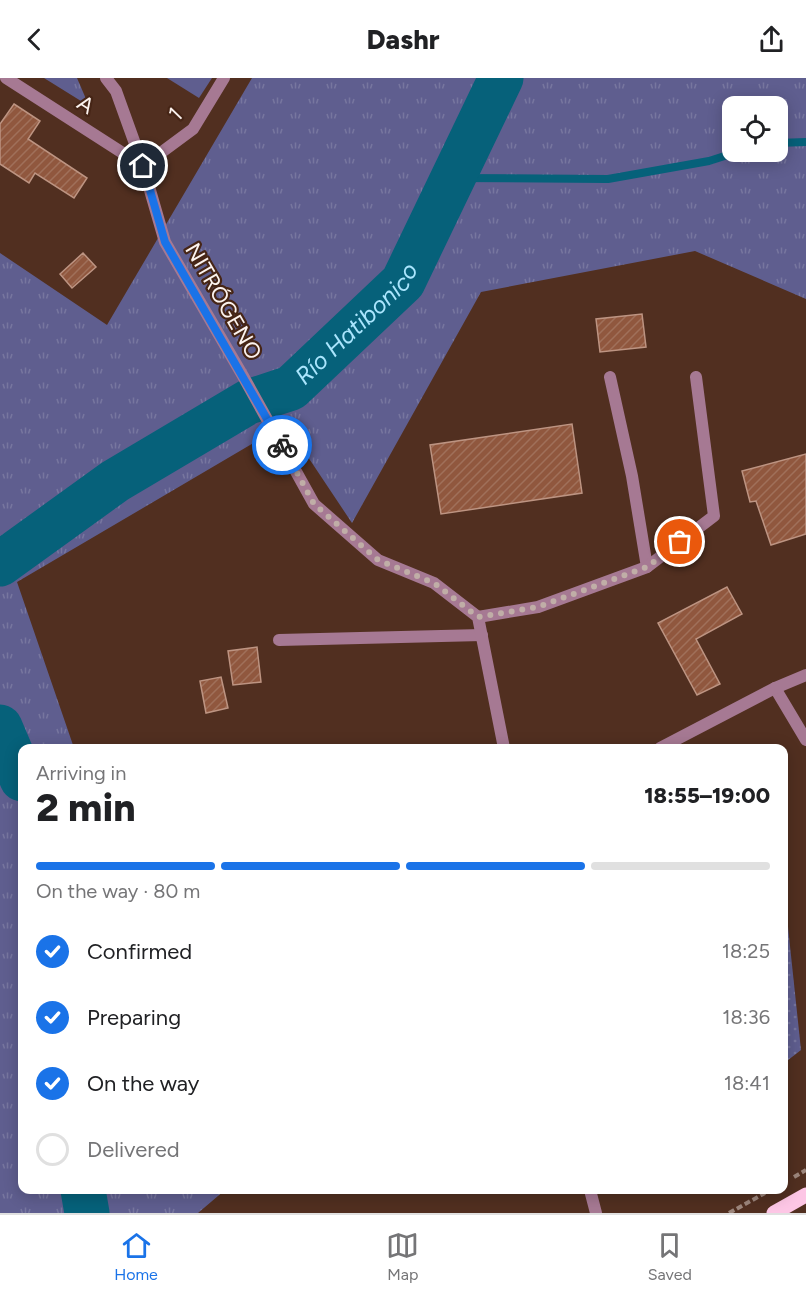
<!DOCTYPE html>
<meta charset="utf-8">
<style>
:root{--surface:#fff;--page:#f2f2f2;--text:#202124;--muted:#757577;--line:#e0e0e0;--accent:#1a73e8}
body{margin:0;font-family:Figtree,sans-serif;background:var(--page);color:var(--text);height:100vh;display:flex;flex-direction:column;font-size:22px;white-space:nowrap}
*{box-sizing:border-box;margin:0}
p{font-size:20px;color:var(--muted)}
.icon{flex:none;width:33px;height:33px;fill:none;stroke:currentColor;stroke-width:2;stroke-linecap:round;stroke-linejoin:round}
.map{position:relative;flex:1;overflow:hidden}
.panel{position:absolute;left:18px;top:666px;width:770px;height:450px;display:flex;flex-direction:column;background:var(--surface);border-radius:12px;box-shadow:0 3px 15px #0003}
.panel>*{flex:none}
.buttons{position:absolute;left:722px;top:18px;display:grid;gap:12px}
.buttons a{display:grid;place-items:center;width:66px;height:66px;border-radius:12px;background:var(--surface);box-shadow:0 3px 15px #0003;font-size:30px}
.pin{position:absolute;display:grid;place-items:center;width:51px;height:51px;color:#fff;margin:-26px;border:3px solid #fff;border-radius:50%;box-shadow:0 2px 6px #0007}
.courier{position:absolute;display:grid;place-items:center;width:60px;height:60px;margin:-30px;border:4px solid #1a73e8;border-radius:50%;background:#fff;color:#222;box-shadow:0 2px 8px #0007}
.overview em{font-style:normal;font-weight:800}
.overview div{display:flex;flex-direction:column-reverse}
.overview{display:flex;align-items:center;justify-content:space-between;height:102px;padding:0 18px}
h1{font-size:39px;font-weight:800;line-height:45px}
.bar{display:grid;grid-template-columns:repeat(4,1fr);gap:9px 6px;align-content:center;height:72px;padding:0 18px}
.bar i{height:8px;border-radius:4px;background:var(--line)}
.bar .on{background:var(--accent)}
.bar p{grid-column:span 4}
ol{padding:0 18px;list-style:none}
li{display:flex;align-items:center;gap:18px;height:66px}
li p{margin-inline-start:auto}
li .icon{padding:6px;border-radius:50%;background:var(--accent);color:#fff;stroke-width:4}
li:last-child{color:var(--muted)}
li i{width:33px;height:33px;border:3px solid var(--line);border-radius:50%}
header{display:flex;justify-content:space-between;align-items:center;height:78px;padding:0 18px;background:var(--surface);font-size:27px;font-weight:800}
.menu{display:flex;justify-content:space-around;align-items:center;height:84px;border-top:2px solid var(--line);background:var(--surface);font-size:16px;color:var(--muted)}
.menu a{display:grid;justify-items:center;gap:3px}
.menu .on{color:var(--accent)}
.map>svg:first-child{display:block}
.grass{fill:url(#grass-tufts);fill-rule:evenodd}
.park{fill:#5f5e8f}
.garden{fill:url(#garden-dots)}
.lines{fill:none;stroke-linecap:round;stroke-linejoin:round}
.stream{stroke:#06617a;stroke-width:8}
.river{stroke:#06617a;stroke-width:45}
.building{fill:url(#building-hatch);stroke:#bd9482;stroke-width:1.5}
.path{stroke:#9d867c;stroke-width:4;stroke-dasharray:6 3;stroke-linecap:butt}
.lane{stroke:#a67993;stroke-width:12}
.street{stroke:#a67993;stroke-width:12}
.primary{stroke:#fdc6e5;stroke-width:15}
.done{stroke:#c0aea7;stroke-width:6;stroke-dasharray:0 10.8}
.route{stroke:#1a73e8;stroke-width:8}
.labels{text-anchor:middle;stroke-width:4.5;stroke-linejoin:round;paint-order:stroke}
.street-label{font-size:22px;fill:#fcf3ef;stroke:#462516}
.water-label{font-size:24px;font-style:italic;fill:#aae5fd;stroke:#462516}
</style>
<header><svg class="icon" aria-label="back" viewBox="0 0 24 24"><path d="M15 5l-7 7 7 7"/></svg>Dashr<svg class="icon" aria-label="share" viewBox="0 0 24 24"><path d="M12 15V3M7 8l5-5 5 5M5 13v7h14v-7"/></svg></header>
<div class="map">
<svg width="806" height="1135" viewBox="0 0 806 1135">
<defs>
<pattern id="grass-tufts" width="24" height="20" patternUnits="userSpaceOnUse" patternTransform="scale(1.5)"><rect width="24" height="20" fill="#5f5e8f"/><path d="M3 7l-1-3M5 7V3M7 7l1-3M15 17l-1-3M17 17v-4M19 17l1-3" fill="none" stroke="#77769f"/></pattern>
<pattern id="garden-dots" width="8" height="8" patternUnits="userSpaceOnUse" patternTransform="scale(1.5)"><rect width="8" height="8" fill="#5f5e8f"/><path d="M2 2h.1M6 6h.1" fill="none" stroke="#77769f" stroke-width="1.8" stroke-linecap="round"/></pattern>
<pattern id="building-hatch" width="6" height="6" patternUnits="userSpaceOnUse" patternTransform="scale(1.5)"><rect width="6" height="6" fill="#90573e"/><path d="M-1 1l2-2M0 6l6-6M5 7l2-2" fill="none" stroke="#a0705a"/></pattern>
</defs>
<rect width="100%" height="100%" fill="#512f20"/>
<!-- grass -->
<g class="grass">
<path d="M 44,0 L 77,0 L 89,28 Z"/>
<path d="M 252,0 L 806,0 L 806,221 L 695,173 L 481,214 L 352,445 L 286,346 L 17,504 L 74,670 L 22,670 L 22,1112 L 225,1112 L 198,1135 L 0,1135 L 0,175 L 107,247 ZM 732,28 L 777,28 L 777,74 L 732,74 Z"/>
</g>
<!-- park -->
<path class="park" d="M 167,0 L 212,0 L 199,20 Z"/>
<!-- garden -->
<path class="garden" d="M 783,848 L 788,849 L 801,972 L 783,986 Z"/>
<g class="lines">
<!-- stream -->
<g class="stream">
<path d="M 777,65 L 806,64"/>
<path d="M 452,100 L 608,101 L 709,83 L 737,74"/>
</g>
<!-- river -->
<g class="river">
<path id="s1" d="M 0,486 L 115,403 L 248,324 L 291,310 L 403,204 L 501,0"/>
<path d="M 0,649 L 22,701"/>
<path d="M 83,1112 L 87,1135"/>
</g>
</g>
<!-- building -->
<g class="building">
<path d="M 14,26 L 40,43 L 28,61 L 87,100 L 74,120 L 35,95 L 29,105 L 0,86 L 0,46 Z"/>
<path d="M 83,175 L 96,189 L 72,210 L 60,196 Z"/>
<path d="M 642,236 L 646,269 L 600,274 L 596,241 Z"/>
<path d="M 572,346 L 582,415 L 441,436 L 430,367 Z"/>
<path d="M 806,376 L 806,456 L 771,467 L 756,423 L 750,424 L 742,393 Z"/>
<path d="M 727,509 L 742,536 L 696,561 L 720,606 L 697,617 L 658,545 Z"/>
<path d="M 257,569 L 261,604 L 233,607 L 228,573 Z"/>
<path d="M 221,599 L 228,630 L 206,635 L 200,603 Z"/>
</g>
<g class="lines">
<!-- path -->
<g class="path">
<path d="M 794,1099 L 806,1092"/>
<path d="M 729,1135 L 765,1115"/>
</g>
<!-- lane -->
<g class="lane">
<path d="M 106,0 L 116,13 L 143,88"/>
<path d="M 610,299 L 632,398 L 647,489"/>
<path d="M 478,539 L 538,529 L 647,489 L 714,438 L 696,299"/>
<path d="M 279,562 L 482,557"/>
<path d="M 775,610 L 806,662"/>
<path d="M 660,670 L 775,610 L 806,597"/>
</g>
<!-- street -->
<g class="street">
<path d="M 6,0 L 143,88"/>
<path d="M 143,88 L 165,164 L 243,298 L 314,426 L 378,482 L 434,505 L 478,539 L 504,670"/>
<path d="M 143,88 L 193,51 L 224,0"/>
<path d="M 590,1112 L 596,1135"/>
</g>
<!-- primary -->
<path class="primary" d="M 774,1135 L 806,1117"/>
</g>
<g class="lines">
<!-- done -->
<path class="done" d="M 282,367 L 314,426 L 378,482 L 434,505 L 478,539 L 538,529 L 647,489 L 680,464"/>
<!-- route -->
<path class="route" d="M 143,88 L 165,164 L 282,367"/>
</g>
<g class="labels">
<!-- street labels -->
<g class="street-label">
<text transform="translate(86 26) rotate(33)" y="8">A</text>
<text transform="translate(175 36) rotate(-46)" y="8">1</text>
<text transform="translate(224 223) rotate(60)" y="8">NITRÓGENO</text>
</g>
<!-- water labels -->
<g class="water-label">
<text dy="8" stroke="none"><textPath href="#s1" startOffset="434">Río Hatibonico</textPath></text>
</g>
</g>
</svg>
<div class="buttons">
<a><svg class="icon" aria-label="locate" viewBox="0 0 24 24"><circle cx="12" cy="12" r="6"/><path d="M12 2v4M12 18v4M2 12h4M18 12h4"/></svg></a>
</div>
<div class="pin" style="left:680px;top:464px;background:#ea580c"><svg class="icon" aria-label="bag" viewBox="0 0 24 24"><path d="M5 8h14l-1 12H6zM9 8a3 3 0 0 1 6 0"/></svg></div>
<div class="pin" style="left:143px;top:88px;background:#1f2937"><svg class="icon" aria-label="home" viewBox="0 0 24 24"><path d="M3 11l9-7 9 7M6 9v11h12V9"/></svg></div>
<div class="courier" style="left:282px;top:367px"><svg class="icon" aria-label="bike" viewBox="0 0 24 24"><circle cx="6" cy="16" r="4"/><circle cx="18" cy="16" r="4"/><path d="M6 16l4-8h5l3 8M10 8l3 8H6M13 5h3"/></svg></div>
<section class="panel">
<div class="overview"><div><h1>2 min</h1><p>Arriving in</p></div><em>18:55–19:00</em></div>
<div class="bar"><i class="on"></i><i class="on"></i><i class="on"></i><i></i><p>On the way · 80 m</p></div>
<ol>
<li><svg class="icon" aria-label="check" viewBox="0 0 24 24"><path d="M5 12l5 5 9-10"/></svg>Confirmed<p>18:25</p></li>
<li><svg class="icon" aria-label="check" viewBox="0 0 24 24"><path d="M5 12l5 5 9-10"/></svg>Preparing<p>18:36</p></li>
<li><svg class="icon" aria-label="check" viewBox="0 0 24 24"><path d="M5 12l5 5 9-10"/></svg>On the way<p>18:41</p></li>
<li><i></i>Delivered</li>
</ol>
</section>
</div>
<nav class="menu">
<a class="on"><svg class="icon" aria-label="home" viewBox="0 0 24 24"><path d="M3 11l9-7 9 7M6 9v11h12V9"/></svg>Home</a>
<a><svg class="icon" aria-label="map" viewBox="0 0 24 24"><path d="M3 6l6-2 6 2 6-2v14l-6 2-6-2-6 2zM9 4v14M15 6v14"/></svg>Map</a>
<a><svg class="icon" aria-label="saved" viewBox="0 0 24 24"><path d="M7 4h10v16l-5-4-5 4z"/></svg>Saved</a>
</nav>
